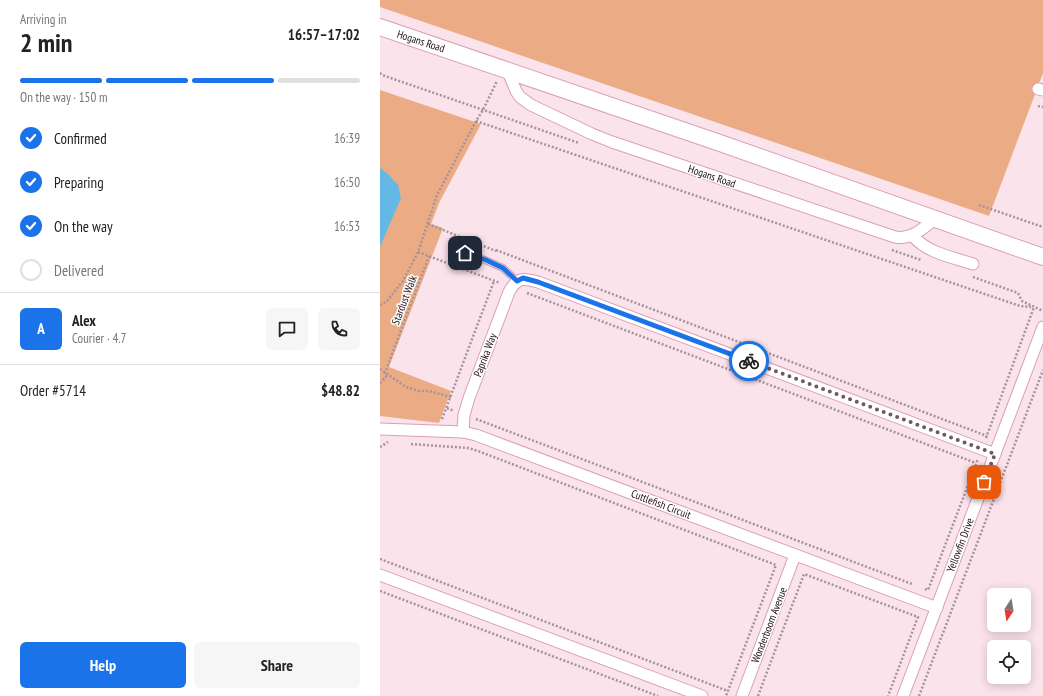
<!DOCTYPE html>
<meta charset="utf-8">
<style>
:root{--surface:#fff;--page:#f6f6f6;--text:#222;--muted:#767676;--line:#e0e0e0;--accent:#1a73e8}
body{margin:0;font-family:"PT Sans Narrow",sans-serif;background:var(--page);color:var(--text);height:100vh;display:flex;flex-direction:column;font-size:15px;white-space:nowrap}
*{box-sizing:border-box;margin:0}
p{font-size:13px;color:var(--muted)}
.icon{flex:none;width:22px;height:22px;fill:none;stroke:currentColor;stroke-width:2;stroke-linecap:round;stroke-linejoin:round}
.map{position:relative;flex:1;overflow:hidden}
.drawer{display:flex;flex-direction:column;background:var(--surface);width:380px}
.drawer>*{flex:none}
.needle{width:26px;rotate:192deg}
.tools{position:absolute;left:607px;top:588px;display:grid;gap:8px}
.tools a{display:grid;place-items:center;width:44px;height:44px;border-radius:6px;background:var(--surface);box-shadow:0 2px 10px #0003;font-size:20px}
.pin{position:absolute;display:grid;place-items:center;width:34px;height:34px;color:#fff;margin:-17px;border-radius:8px;box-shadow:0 2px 6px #0006}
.courier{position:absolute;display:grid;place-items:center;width:40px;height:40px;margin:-20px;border:3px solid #1a73e8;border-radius:50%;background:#fff;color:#222;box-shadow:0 1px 5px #0007}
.headline em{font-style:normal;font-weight:700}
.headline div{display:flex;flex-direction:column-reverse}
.headline{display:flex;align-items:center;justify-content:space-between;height:68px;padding:0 20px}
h1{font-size:26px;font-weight:700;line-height:30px}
.bar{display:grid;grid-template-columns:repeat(4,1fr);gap:6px 4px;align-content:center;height:48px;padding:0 20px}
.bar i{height:5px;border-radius:3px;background:var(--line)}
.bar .active{background:var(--accent)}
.bar p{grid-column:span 4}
.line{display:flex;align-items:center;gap:10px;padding:0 20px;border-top:1px solid var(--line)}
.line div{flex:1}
.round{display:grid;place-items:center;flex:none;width:42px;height:42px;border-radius:6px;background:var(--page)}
ol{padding:0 20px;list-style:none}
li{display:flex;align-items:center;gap:12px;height:44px}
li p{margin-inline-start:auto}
li .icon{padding:4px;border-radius:50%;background:var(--accent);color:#fff;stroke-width:4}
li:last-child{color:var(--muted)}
li i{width:22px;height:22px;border:2px solid var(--line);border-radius:50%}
.button{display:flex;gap:8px;margin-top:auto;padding:8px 20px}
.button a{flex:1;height:46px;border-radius:6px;background:var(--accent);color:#fff;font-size:16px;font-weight:700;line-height:46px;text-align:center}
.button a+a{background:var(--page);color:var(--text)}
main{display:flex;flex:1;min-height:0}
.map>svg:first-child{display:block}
.green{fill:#ebac85}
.water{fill:#64b9e4}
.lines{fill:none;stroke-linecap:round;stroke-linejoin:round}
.lane-casing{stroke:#d8a0b7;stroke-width:8}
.street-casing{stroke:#d8a0b7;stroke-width:13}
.secondary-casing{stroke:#d8a0b7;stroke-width:18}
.path{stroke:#a7919a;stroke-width:2.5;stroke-dasharray:2 2;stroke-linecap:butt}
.lane{stroke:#fff;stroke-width:5.5}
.street{stroke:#fff;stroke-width:11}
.secondary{stroke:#fff;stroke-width:16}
.done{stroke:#6e5962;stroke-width:4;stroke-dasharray:0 7.2}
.route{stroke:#1a73e8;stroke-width:5}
.labels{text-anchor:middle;stroke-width:3;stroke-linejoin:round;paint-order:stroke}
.street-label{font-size:11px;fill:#220e17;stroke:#fff}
</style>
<main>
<section class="drawer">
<div class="headline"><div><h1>2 min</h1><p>Arriving in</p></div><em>16:57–17:02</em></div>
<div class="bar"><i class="active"></i><i class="active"></i><i class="active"></i><i></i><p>On the way · 150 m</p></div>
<ol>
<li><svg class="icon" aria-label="check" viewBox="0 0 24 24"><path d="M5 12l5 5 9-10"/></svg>Confirmed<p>16:39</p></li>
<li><svg class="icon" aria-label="check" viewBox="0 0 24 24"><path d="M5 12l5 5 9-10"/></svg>Preparing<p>16:50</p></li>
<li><svg class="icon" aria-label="check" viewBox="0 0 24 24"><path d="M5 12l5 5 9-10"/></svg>On the way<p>16:53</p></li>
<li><i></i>Delivered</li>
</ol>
<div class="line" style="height:72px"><b class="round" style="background:var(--accent);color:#fff">A</b><div><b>Alex</b><p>Courier · 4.7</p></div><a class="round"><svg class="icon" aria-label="chat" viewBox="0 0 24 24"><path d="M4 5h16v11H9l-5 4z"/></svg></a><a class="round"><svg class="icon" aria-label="phone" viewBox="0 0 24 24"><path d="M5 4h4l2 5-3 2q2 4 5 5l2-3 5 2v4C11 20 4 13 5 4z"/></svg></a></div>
<div class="line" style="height:52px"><div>Order #5714</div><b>$48.82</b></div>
<div class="button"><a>Help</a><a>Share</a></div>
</section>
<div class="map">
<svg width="663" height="696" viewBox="0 0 663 696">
<rect width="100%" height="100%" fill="#fbe3ec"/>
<!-- green -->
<g class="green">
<path d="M 0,0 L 663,0 L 663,73 L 609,216 L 0,7 Z"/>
<path d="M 0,90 L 101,124 L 59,203 L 51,224 L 63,228 L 9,367 L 71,391 L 59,423 L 0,416 Z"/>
</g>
<!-- water -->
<path class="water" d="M 0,168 L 8,174 L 18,185 L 21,198 L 0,247 Z"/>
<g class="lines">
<defs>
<path id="lane" d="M 85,253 L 105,260 L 123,268 L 137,281"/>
<g id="street">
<path d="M 127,69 L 136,91 L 140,97 L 151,105 L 212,134 L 232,142 L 515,237 C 532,240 543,228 555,219"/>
<path d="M 658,89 L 663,90"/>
<path d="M 533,236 C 547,253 572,257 593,264"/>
<path d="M 0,429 L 83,432 L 96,435 L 557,608"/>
<path d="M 83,432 L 84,415 L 89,398 L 129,292 C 137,277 143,278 158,282 L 615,454"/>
<path d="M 0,575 L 322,696"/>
<path d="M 362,696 L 415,555"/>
<path d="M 523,696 L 663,327"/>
</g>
<path id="secondary" d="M 0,27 L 340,143 L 663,257"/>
</defs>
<!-- lane casing -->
<use href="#lane" class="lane-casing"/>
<!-- street casing -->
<use href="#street" class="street-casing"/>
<!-- secondary casing -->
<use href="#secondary" class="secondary-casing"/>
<!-- path -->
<g class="path">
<path d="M 0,73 L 2,75 L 199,143"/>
<path d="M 658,106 L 663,107"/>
<path d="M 96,121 L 640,306 L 651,307"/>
<path d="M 599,205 L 663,227"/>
<path d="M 48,224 L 116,251"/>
<path d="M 116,250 L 607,436"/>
<path d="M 512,250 L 541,260"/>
<path d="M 38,252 L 120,283"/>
<path d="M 593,277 L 638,293 L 642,301 L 663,311"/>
<path d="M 147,293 L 596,463"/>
<path d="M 0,305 L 7,301 L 23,281 L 38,252 L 57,195 L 96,121 L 103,110 L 117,81"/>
<path d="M 0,369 L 26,387 L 39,391 L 49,391 L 71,397"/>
<path d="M 0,383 L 6,377 L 5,373 L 49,256"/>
<path d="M 67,408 L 74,411"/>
<path d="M 62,419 L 114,281"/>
<path d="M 96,419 L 532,584"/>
<path d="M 606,438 L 654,307"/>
<path d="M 31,444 L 88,448 L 98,451 L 396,565 L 346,696"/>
<path d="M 0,447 L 8,442"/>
<path d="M 0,559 L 348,691"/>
<path d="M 545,589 L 548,590 L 598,459"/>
<path d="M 0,591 L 278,696"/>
<path d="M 378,696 L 424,574 L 538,617 L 508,696"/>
<path d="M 539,696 L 663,370"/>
</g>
<!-- lane -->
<use href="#lane" class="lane"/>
<!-- street -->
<use href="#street" class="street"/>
<!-- secondary -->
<use href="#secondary" class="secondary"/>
</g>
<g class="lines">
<!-- done -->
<path class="done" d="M 369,361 L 615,454 L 604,482"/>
<!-- route -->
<path class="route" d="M 85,253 L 106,260 L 123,268 L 137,281 L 143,278 L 158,282 L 369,361"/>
</g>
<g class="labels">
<!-- street labels -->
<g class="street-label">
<text transform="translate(41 41) rotate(18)" y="4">Hogans Road</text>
<text transform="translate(332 176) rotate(19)" y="4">Hogans Road</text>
<text transform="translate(24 300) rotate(-69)" y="4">Stardust Walk</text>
<text transform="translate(105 355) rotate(-69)" y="4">Paprika Way</text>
<text transform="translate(281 504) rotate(21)" y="4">Cuttlefish Circuit</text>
<text transform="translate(580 545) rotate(-69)" y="4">Yellowfin Drive</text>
<text transform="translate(389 625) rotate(-69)" y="4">Wonderboom Avenue</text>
</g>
</g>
</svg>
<div class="tools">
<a><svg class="needle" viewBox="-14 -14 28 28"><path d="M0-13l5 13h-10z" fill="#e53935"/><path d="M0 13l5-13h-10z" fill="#767676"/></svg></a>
<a><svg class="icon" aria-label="locate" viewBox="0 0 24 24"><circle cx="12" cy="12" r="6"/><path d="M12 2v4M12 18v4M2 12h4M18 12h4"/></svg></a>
</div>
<div class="pin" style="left:604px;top:482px;background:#ea580c"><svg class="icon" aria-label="bag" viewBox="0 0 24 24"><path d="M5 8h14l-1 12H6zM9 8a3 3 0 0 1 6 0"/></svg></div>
<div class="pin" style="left:85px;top:253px;background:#1f2937"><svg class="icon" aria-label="home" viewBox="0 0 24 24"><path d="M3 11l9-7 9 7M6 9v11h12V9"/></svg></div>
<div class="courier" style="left:369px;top:361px"><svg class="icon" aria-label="bike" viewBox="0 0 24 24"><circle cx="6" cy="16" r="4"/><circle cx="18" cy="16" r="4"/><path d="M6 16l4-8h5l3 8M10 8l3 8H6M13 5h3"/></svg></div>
</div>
</main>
